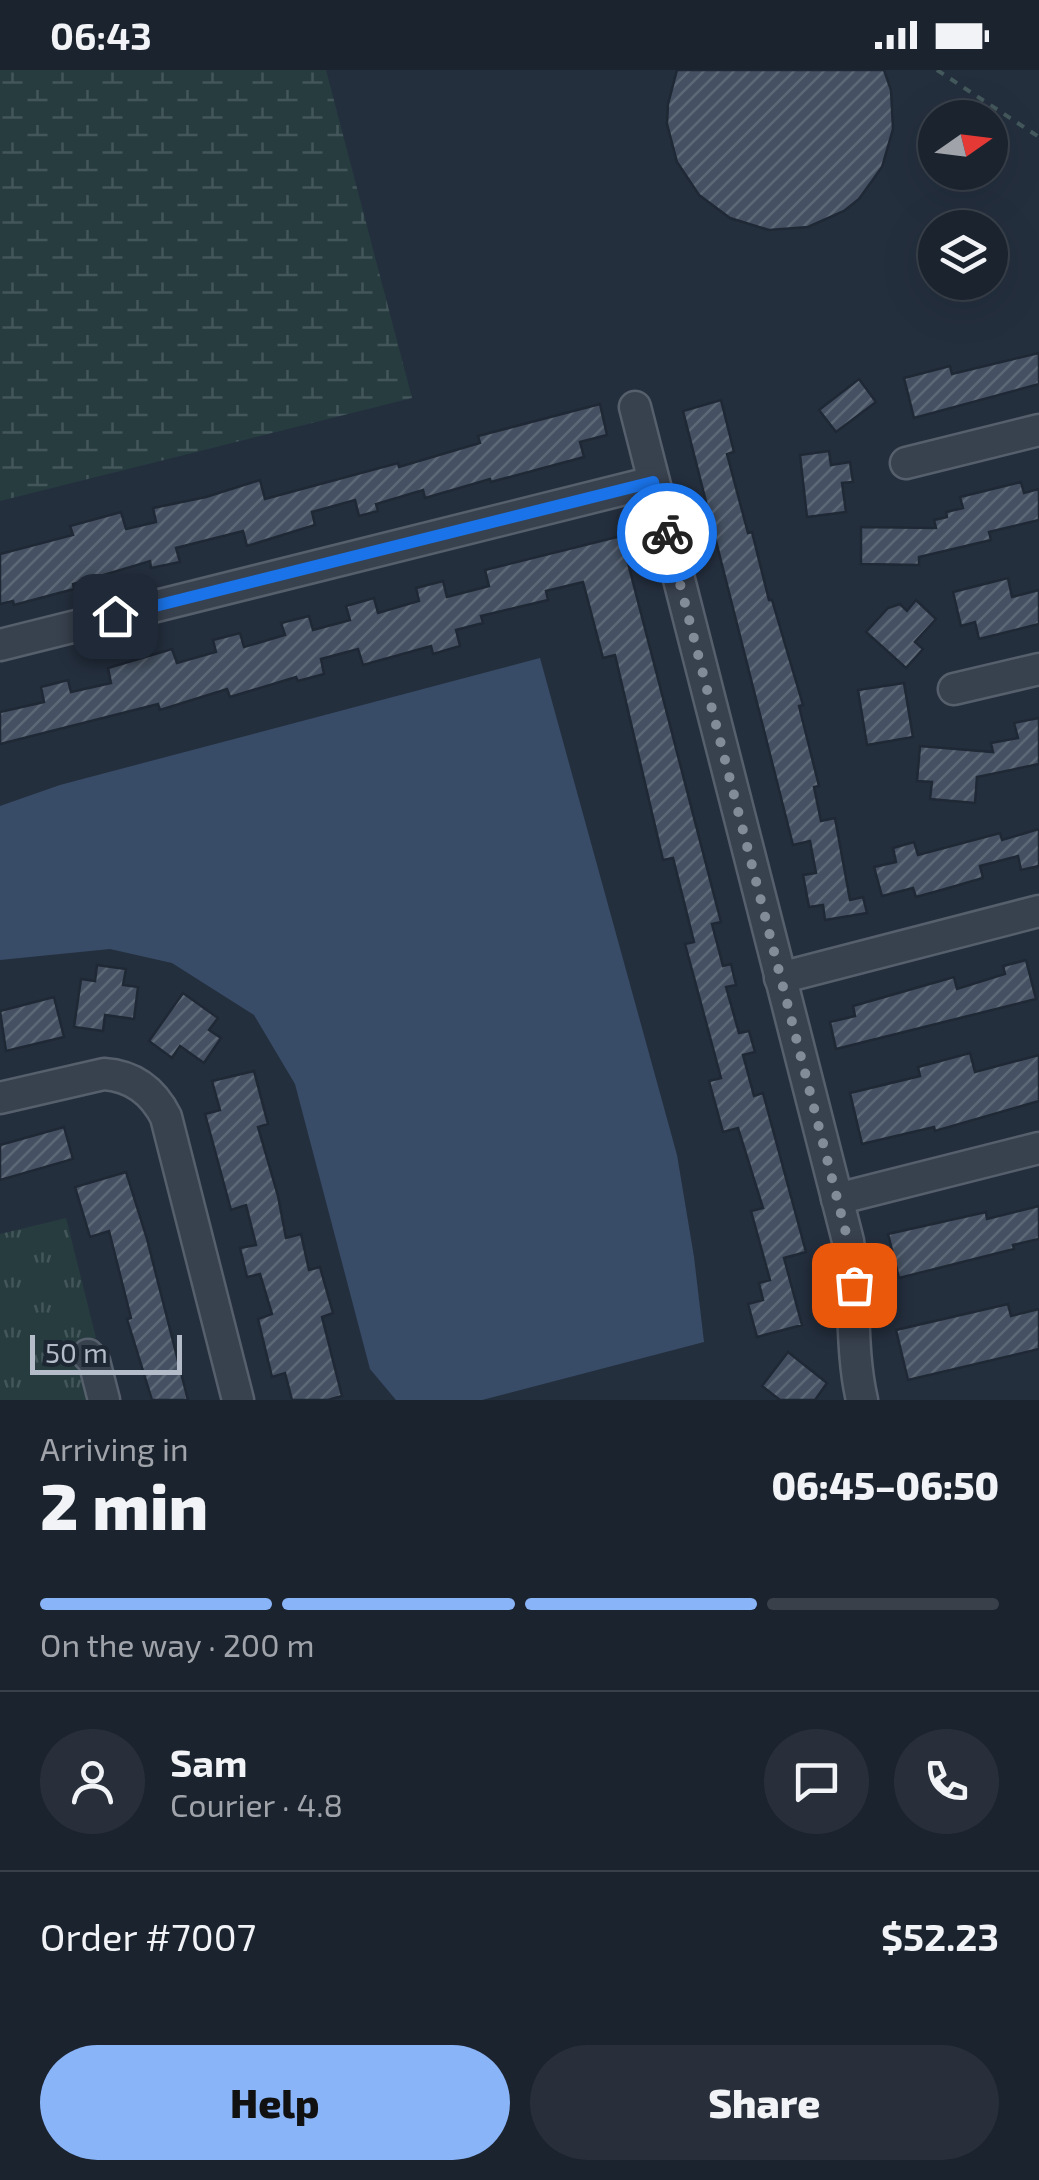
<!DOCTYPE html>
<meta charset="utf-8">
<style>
:root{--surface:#1b232e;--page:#282f3a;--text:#f1f3f6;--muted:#a0a4aa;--line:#39404a;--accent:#8ab4f8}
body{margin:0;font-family:"Exo 2",sans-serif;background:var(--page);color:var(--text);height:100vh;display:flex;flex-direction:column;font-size:38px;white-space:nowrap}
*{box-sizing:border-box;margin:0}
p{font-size:32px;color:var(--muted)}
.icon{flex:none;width:55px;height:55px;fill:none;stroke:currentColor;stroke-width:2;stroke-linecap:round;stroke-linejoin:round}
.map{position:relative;height:1330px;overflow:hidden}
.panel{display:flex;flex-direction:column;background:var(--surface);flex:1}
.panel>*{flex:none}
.needle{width:65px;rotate:76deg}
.controls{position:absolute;left:918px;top:30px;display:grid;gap:20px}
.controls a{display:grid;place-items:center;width:90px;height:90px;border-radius:50%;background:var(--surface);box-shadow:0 10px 40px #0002,0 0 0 2px var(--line);font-size:50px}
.scale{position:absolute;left:30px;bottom:25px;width:152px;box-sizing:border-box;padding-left:10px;border:5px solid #b4bcc9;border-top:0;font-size:28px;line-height:35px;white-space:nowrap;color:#b4bcc9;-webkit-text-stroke:8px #1d2633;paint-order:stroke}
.pin{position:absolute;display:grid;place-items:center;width:85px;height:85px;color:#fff;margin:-42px;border-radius:20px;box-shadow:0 5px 15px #0006}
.courier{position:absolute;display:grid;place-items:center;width:100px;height:100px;margin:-50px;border:8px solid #1a73e8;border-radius:50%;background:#fff;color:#222;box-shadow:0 2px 12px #0007}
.head em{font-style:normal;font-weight:800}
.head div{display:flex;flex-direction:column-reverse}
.head{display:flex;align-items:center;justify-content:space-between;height:170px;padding:0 40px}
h1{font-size:65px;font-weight:800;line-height:75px}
.bar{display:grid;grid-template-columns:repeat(4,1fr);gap:15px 10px;align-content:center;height:120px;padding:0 40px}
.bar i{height:12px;border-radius:8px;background:var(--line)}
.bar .active{background:var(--accent)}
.bar p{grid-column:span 4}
.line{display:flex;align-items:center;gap:25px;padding:0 40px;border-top:2px solid var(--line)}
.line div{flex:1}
.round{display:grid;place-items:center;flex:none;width:105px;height:105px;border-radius:52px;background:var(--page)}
.primary-button{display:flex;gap:20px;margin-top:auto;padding:20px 40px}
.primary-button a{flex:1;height:115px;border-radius:60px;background:var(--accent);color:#111;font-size:40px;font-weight:800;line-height:115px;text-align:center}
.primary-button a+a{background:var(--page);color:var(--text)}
.status{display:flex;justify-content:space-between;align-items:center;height:70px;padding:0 50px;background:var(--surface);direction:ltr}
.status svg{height:28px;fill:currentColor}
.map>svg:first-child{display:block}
.wetland{fill:url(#wetland-marsh)}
.park{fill:url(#park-tufts)}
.water{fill:#394c67}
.building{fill:url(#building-hatch);stroke:#1f2835;stroke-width:2.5}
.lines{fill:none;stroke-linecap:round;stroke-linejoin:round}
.minor-casing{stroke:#565f6c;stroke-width:35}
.path{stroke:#44595c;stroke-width:4;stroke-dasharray:8 8;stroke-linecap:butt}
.minor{stroke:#38414e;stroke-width:30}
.done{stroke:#828b98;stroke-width:10;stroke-dasharray:0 18}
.route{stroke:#1a73e8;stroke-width:12}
</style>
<div class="status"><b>06:43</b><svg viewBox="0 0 49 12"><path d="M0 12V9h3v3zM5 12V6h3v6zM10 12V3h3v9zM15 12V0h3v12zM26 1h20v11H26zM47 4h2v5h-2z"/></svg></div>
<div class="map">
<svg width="1039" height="1330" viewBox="0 0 1039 1330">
<defs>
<pattern id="wetland-marsh" width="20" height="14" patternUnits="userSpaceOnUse" patternTransform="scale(2.5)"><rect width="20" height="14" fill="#263c3f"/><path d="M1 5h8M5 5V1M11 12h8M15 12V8" fill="none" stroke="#435659"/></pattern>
<pattern id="park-tufts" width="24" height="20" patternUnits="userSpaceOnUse" patternTransform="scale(2.5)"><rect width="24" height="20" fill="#263c3f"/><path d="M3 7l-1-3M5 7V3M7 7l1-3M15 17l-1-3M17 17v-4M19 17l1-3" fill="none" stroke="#435659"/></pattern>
<pattern id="building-hatch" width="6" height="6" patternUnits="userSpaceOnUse" patternTransform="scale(2.5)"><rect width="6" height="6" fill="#455162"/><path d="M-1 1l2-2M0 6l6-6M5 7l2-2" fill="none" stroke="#5d6877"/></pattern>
</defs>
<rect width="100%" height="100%" fill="#242f3e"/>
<!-- wetland -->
<path class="wetland" d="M 0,0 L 326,0 L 412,328 L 0,431 Z"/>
<!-- park -->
<path class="park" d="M 66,1148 L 96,1268 L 79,1273 L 93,1330 L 0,1330 L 0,1164 Z"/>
<!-- water -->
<path class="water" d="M 540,588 L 677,1085 L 694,1187 L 704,1272 L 482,1330 L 396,1330 L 370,1299 L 295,1014 L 254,945 L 172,893 L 110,879 L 0,890 L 0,736 L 60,715 Z"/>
<!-- building -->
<g class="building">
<path d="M 677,0 L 884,0 L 891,20 L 893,59 L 882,97 L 859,129 L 844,141 L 808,157 L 769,160 L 730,148 L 699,125 L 677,92 L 667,54 L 668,34 Z"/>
<path d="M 1039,283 L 1039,314 L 914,348 L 904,308 L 950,296 L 952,304 Z"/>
<path d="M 859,309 L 876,332 L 836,362 L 819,340 Z"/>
<path d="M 721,330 L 734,382 L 727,384 L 748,463 L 752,462 L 769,530 L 772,530 L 803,635 L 799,636 L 819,716 L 814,717 L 821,751 L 835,748 L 850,830 L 863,827 L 867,843 L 825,850 L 823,835 L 809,837 L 803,805 L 816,803 L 810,771 L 793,775 L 683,341 Z"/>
<path d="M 600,334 L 607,365 L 580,372 L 584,387 L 491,412 L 490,409 L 425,428 L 423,420 L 376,434 L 378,441 L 359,446 L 355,430 L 312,442 L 315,455 L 276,467 L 247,476 L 243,461 L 176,478 L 180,492 L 151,498 L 150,491 L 73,514 L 74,519 L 14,535 L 13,531 L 0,534 L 0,484 L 73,465 L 70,456 L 121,442 L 126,459 L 156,452 L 153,438 L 206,427 L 260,410 L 265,429 L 398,393 L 399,397 L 480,373 L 478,366 Z"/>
<path d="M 829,381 L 831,395 L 850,392 L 853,412 L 842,413 L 846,442 L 807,447 L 800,385 Z"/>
<path d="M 1021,412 L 1024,423 L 1039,419 L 1039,450 L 989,462 L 991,470 L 919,487 L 919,495 L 861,494 L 861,457 L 936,458 L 934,450 L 947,447 L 946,442 L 963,438 L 960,427 Z"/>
<path d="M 621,466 L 721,852 L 712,854 L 723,896 L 731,894 L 736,915 L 726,917 L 739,963 L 749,961 L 755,982 L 743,985 L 754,1026 L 763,1023 L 806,1182 L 784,1188 L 802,1255 L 757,1267 L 748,1234 L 763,1230 L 759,1213 L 770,1210 L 751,1141 L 763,1138 L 738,1058 L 723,1062 L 709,1011 L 721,1008 L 685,874 L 694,872 L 673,788 L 663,790 L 615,585 L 603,588 L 583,512 L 546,521 L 548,530 L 481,546 L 483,553 L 456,560 L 460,576 L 433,584 L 431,576 L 363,595 L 358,579 L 321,589 L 324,604 L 298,611 L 296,607 L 230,627 L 227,619 L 160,640 L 158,634 L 0,674 L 0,642 L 44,632 L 41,617 L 68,610 L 71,622 L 111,613 L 108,598 L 172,579 L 177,593 L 216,582 L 213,570 L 240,563 L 244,577 L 285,565 L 281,553 L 309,546 L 313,560 L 350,550 L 346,536 L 374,528 L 378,543 L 419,531 L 416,518 L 443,511 L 447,527 L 489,516 L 485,500 Z"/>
<path d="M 1008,508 L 1012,527 L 1039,520 L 1039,554 L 979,569 L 975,552 L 961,556 L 953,522 Z"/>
<path d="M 916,530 L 936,549 L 915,572 L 923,579 L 906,598 L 866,562 L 888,538 L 900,534 L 907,541 Z"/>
<path d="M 904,613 L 913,667 L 867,675 L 858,620 Z"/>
<path d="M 1039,648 L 1039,694 L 977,707 L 975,733 L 930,729 L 932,712 L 917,711 L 920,676 L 993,682 L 991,673 L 1018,668 L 1014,653 Z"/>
<path d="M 1039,759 L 1039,796 L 1021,800 L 1018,786 L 980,796 L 983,808 L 945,819 L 916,827 L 913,818 L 882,826 L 874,797 L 896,792 L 893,778 L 914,772 L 918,785 L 1000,763 L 1002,770 Z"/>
<path d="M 1026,890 L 1036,929 L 836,979 L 830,952 L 855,946 L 853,936 L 954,907 L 957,919 L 1005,904 L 1003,896 Z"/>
<path d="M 97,895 L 126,899 L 123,915 L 138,917 L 134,949 L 105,945 L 103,961 L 74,957 L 81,909 L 95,911 Z"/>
<path d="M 183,923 L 218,948 L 209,960 L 221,968 L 204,993 L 180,976 L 172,988 L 149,971 Z"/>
<path d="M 54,927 L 64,967 L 6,981 L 0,941 Z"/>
<path d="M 970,983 L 975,1002 L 1039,985 L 1039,1031 L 935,1061 L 934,1057 L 862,1074 L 850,1023 L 920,1006 L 918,997 Z"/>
<path d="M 254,1001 L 268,1054 L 258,1057 L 278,1126 L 286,1168 L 301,1164 L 309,1200 L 320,1197 L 333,1243 L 322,1247 L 342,1326 L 328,1330 L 292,1330 L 285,1303 L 272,1307 L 258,1249 L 272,1244 L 260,1204 L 247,1207 L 240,1178 L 256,1175 L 246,1135 L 231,1140 L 205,1044 L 220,1040 L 212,1011 Z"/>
<path d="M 64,1057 L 73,1089 L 0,1110 L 0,1075 Z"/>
<path d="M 126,1102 L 147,1169 L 188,1330 L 152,1330 L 127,1249 L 131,1248 L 109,1161 L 90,1167 L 75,1117 Z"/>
<path d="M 1039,1136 L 1039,1169 L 1013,1175 L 1014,1179 L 899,1208 L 888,1164 L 986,1142 L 987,1149 Z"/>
<path d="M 1008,1234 L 1011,1246 L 1039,1239 L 1039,1279 L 908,1310 L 896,1260 Z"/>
<path d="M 788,1282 L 827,1313 L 815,1330 L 780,1330 L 762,1316 Z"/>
</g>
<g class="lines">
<defs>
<g id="minor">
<path d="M 635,337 L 848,1171 C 856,1224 850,1278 862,1330"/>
<path d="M 906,393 L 1039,360"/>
<path d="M 0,575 L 653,412"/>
<path d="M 954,619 L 1039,599"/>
<path d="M 780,908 L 1039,841"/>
<path d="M 0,1028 L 104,1004 C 133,1006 153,1021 166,1047 L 238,1330"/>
<path d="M 837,1129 L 1039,1078"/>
<path d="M 88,1285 L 94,1291 L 104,1330"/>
</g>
</defs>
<!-- minor casing -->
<use href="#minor" class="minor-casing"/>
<!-- path -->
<path class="path" d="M 937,0 L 1039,67"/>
<!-- minor -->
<use href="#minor" class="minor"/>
</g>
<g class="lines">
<!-- done -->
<path class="done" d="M 667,463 L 848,1171 L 854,1215"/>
<!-- route -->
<path class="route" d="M 115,546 L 653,412 L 667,463"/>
</g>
</svg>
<div class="controls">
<a><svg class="needle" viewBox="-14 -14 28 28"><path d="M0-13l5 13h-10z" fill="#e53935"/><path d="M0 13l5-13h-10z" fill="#a0a4aa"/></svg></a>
<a><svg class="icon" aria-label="layers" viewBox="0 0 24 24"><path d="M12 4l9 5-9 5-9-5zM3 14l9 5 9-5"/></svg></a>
</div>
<div class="scale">50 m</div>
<div class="pin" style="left:854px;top:1215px;background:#ea580c"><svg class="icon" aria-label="bag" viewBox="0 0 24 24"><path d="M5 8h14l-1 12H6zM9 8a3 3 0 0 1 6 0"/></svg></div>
<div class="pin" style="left:115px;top:546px;background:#1f2937"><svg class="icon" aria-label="home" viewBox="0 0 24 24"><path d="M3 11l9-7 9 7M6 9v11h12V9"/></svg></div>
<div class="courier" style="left:667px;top:463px"><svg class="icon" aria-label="bike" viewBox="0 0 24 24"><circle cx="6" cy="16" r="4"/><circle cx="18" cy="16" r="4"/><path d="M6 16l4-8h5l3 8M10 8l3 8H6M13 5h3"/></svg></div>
</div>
<section class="panel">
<div class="head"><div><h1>2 min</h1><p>Arriving in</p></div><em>06:45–06:50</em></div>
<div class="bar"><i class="active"></i><i class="active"></i><i class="active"></i><i></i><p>On the way · 200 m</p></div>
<div class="line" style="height:180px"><a class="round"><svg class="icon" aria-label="person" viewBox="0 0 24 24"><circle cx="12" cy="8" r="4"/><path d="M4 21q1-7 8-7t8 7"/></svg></a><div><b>Sam</b><p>Courier · 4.8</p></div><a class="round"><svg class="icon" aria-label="chat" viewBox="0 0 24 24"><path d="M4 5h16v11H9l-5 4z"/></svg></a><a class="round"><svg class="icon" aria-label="phone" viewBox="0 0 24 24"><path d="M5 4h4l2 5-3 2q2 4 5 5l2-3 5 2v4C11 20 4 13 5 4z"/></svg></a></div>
<div class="line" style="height:130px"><div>Order #7007</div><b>$52.23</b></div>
<div class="primary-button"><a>Help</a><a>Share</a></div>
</section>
